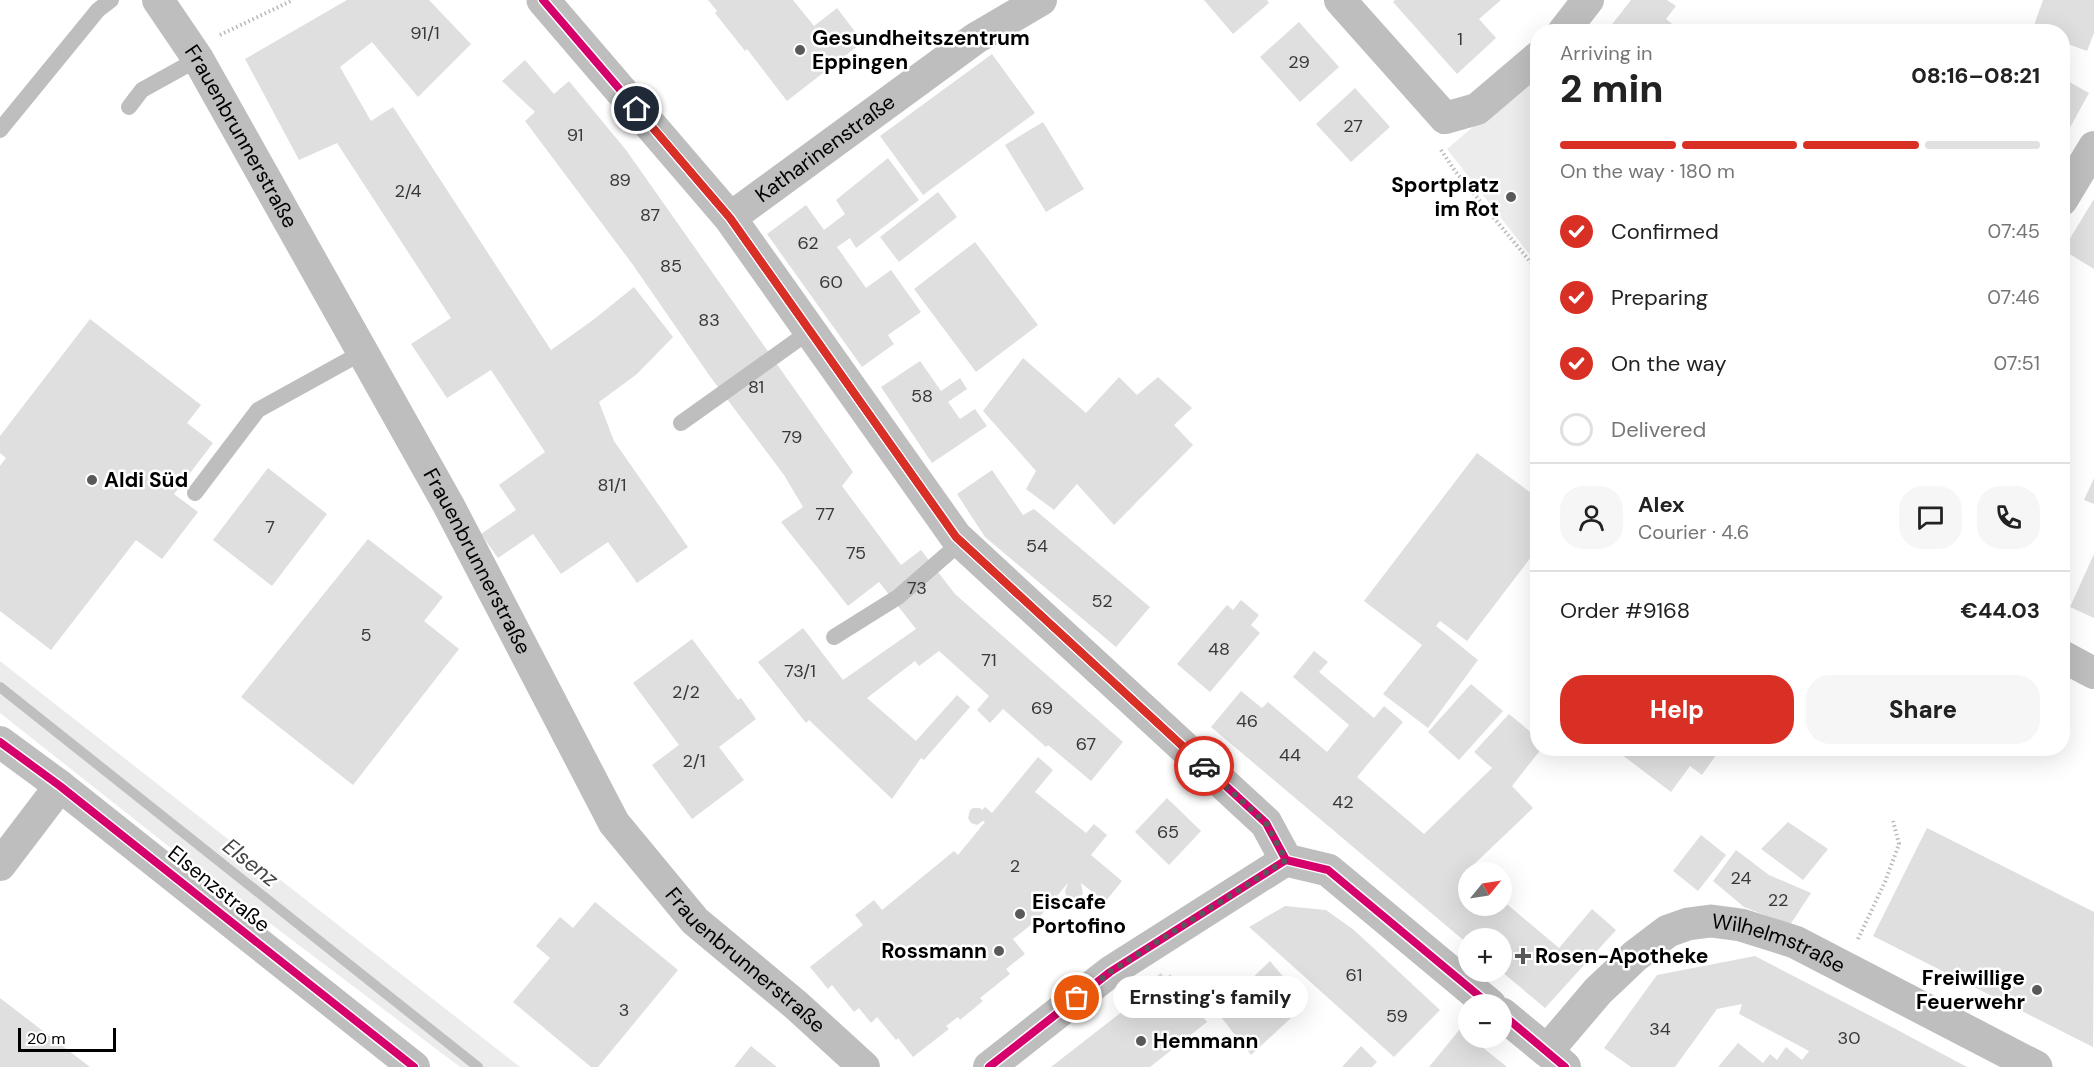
<!DOCTYPE html>
<meta charset="utf-8">
<style>
:root{--surface:#fff;--page:#f6f6f6;--text:#222;--muted:#767676;--line:#e0e0e0;--accent:#d93025}
body{margin:0;font-family:"DM Sans",sans-serif;background:var(--page);color:var(--text);height:100vh;display:flex;flex-direction:column;font-size:22px;white-space:nowrap}
*{box-sizing:border-box;margin:0}
p{font-size:20px;color:var(--muted)}
.icon{flex:none;width:33px;height:33px;fill:none;stroke:currentColor;stroke-width:2;stroke-linecap:round;stroke-linejoin:round}
.map{position:relative;flex:1;overflow:hidden}
.sheet{position:absolute;left:1530px;top:24px;width:540px;height:732px;display:flex;flex-direction:column;background:var(--surface);border-radius:24px;box-shadow:0 6px 24px #0002}
.sheet>*{flex:none}
.needle{width:39px;rotate:60deg}
.buttons{position:absolute;left:1458px;top:862px;display:grid;gap:12px}
.buttons a{display:grid;place-items:center;width:54px;height:54px;border-radius:50%;background:var(--surface);box-shadow:0 6px 24px #0002;font-size:30px}
.scale{position:absolute;left:18px;bottom:15px;width:98px;box-sizing:border-box;padding-left:6px;border:3px solid #000;border-top:0;font-size:16px;line-height:21px;white-space:nowrap;color:#000;-webkit-text-stroke:4px #fff;paint-order:stroke}
.pin{position:absolute;display:grid;place-items:center;width:51px;height:51px;color:#fff;margin:-26px;border:3px solid #fff;border-radius:50%;box-shadow:0 2px 6px #0007}
.courier{position:absolute;display:grid;place-items:center;width:60px;height:60px;margin:-30px;border:4px solid #d93025;border-radius:50%;background:#fff;color:#222;box-shadow:0 2px 8px #0007}
.bubble{position:absolute;height:42px;border-radius:21px;background:var(--surface);box-shadow:0 6px 24px #0002;font-size:20px;font-weight:800;line-height:42px;text-align:center}
.overview em{font-style:normal;font-weight:800}
.overview div{display:flex;flex-direction:column-reverse}
.overview{display:flex;align-items:center;justify-content:space-between;height:102px;padding:0 30px}
h1{font-size:39px;font-weight:800;line-height:45px}
.bar{display:grid;grid-template-columns:repeat(4,1fr);gap:9px 6px;align-content:center;height:72px;padding:0 30px}
.bar i{height:8px;border-radius:4px;background:var(--line)}
.bar .active{background:var(--accent)}
.bar p{grid-column:span 4}
.line{display:flex;align-items:center;gap:15px;padding:0 30px;border-top:2px solid var(--line)}
.line div{flex:1}
.round{display:grid;place-items:center;flex:none;width:63px;height:63px;border-radius:24px;background:var(--page)}
ol{padding:0 30px;list-style:none}
li{display:flex;align-items:center;gap:18px;height:66px}
li p{margin-inline-start:auto}
li .icon{padding:6px;border-radius:50%;background:var(--accent);color:#fff;stroke-width:4}
li:last-child{color:var(--muted)}
li i{width:33px;height:33px;border:3px solid var(--line);border-radius:50%}
.primary-button{display:flex;gap:12px;margin-top:auto;padding:12px 30px}
.primary-button a{flex:1;height:69px;border-radius:24px;background:var(--accent);color:#fff;font-size:24px;font-weight:800;line-height:69px;text-align:center}
.primary-button a+a{background:var(--page);color:var(--text)}
.map>svg:first-child{display:block}
.green{fill:#ececec}
.lines{fill:none;stroke-linecap:round;stroke-linejoin:round}
.stream{stroke:#bfbfbf;stroke-width:10}
.building{fill:#dfdfdf}
.path{stroke:#b9b9b9;stroke-width:4;stroke-dasharray:1.5 3;stroke-linecap:butt}
.service{stroke:#bebebe;stroke-width:16}
.minor{stroke:#bebebe;stroke-width:32}
.tertiary{stroke:#bebebe;stroke-width:33}
.cycleway-casing{stroke:#fff;stroke-width:11}
.cycleway{stroke:#d6006c;stroke-width:8}
.done{stroke:#595959;stroke-width:6;stroke-dasharray:0 10.8}
.route{stroke:#d93025;stroke-width:8}
.poi-dot{fill:#595959;stroke:#fff;stroke-width:2}
.labels{text-anchor:middle;stroke-width:5;stroke-linejoin:round;paint-order:stroke}
.number-label{font-size:18px;fill:#383838}
.poi-label{font-size:21px;font-weight:bold;fill:#000;stroke:#fff;text-anchor:start}
.street-label{font-size:21px;fill:#000;stroke:#fff}
.water-label{font-size:22px;font-style:italic;fill:#444;stroke:#fff}
</style>
<div class="map">
<svg width="2094" height="1067" viewBox="0 0 2094 1067">
<rect width="100%" height="100%" fill="#fff"/>
<!-- green -->
<g class="green">
<path d="M 1537,73 L 1537,264 L 1447,149 Z"/>
<path d="M 0,661 L 520,1067 L 460,1067 L 181,856 L 0,713 Z"/>
</g>
<g class="lines">
<!-- stream -->
<path class="stream" d="M 0,687 L 478,1067"/>
</g>
<!-- building -->
<g class="building">
<path d="M 347,0 L 429,0 L 471,44 L 418,97 L 372,42 L 340,67 L 371,121 L 393,107 L 551,350 L 593,320 L 634,287 L 673,337 L 637,374 L 599,402 L 614,441 L 688,547 L 637,583 L 608,542 L 561,574 L 533,534 L 498,558 L 481,534 L 516,510 L 499,485 L 545,452 L 491,370 L 447,398 L 411,344 L 451,318 L 337,143 L 299,160 L 245,59 Z"/>
<path d="M 708,0 L 793,0 L 814,26 L 837,8 L 863,42 L 787,101 L 747,49 L 745,51 L 715,13 L 717,11 Z"/>
<path d="M 1204,0 L 1267,0 L 1269,3 L 1233,34 Z"/>
<path d="M 1395,0 L 1501,0 L 1479,19 L 1496,38 L 1457,74 L 1393,2 Z"/>
<path d="M 1631,0 L 1667,0 L 1676,6 L 1666,19 L 1682,32 L 1606,32 Z"/>
<path d="M 2043,0 L 2094,0 L 2094,33 L 2087,51 L 2062,42 L 2062,32 L 2032,31 Z"/>
<path d="M 1299,22 L 1339,67 L 1300,102 L 1260,57 Z"/>
<path d="M 992,54 L 1035,113 L 923,195 L 880,136 Z"/>
<path d="M 525,60 L 554,94 L 569,81 L 626,150 L 853,472 L 842,486 L 901,565 L 921,550 L 955,594 L 1123,742 L 1091,781 L 1048,745 L 1046,747 L 1003,709 L 990,723 L 977,710 L 989,696 L 939,651 L 919,666 L 915,661 L 867,698 L 916,741 L 957,695 L 970,707 L 924,760 L 921,758 L 892,799 L 809,720 L 806,723 L 758,662 L 803,628 L 843,680 L 916,629 L 879,582 L 848,606 L 781,522 L 803,507 L 784,475 L 709,375 L 633,265 L 525,121 L 535,112 L 502,81 Z"/>
<path d="M 2062,78 L 2089,93 L 2062,142 Z"/>
<path d="M 1355,88 L 1390,127 L 1351,162 L 1316,124 Z"/>
<path d="M 1043,122 L 1084,189 L 1046,212 L 1005,145 Z"/>
<path d="M 888,158 L 919,200 L 856,248 L 850,238 L 837,247 L 866,288 L 891,270 L 921,312 L 888,335 L 894,344 L 862,367 L 767,234 L 806,205 L 824,230 L 845,214 L 836,200 Z"/>
<path d="M 938,192 L 957,217 L 899,262 L 880,237 Z"/>
<path d="M 2094,199 L 2094,269 L 2063,250 Z"/>
<path d="M 975,242 L 1038,325 L 976,372 L 914,289 Z"/>
<path d="M 90,319 L 201,405 L 187,423 L 213,443 L 174,494 L 198,512 L 162,559 L 136,540 L 51,650 L 0,611 L 0,466 L 6,458 L 0,453 L 0,436 Z"/>
<path d="M 1023,358 L 1086,413 L 1119,377 L 1137,395 L 1158,377 L 1192,408 L 1174,425 L 1193,445 L 1114,525 L 1077,484 L 1054,510 L 1026,489 L 1036,471 L 983,411 Z"/>
<path d="M 920,361 L 941,391 L 960,378 L 967,389 L 948,402 L 960,419 L 975,409 L 987,426 L 932,463 L 881,387 Z"/>
<path d="M 1477,453 L 1538,498 L 1538,548 L 1467,641 L 1440,621 L 1436,626 L 1478,660 L 1428,728 L 1383,694 L 1422,645 L 1364,601 Z"/>
<path d="M 268,468 L 327,514 L 272,586 L 213,540 Z"/>
<path d="M 992,470 L 1023,515 L 1034,509 L 1150,607 L 1116,647 L 985,537 L 957,494 Z"/>
<path d="M 2094,478 L 2094,504 L 2084,500 Z"/>
<path d="M 368,539 L 443,597 L 424,621 L 459,649 L 353,785 L 241,697 Z"/>
<path d="M 2094,554 L 2094,618 L 2070,607 Z"/>
<path d="M 1241,600 L 1259,615 L 1251,625 L 1260,633 L 1210,692 L 1177,664 L 1227,605 L 1233,610 Z"/>
<path d="M 692,639 L 738,700 L 741,698 L 756,719 L 719,747 L 744,780 L 692,819 L 652,765 L 679,745 L 633,683 Z"/>
<path d="M 1314,651 L 1328,662 L 1319,672 L 1374,718 L 1384,706 L 1403,722 L 1357,777 L 1424,834 L 1492,768 L 1474,752 L 1509,714 L 1538,738 L 1538,748 L 1542,748 L 1512,786 L 1533,808 L 1467,871 L 1468,906 L 1502,906 L 1502,900 L 1559,948 L 1592,909 L 1616,930 L 1545,1008 L 1502,972 L 1502,939 L 1468,939 L 1468,944 L 1211,727 L 1241,691 L 1262,708 L 1268,702 L 1327,752 L 1349,725 L 1293,677 Z"/>
<path d="M 1471,684 L 1503,711 L 1459,760 L 1428,732 Z"/>
<path d="M 1613,748 L 1721,748 L 1702,775 L 1690,766 L 1671,792 Z"/>
<path d="M 1038,757 L 1053,770 L 1035,792 L 1086,833 L 1094,824 L 1107,835 L 1091,855 L 1122,881 L 1105,902 L 1081,883 L 1083,894 L 1077,900 L 1071,900 L 1066,896 L 1065,891 L 1068,883 L 1037,920 L 1013,939 L 1025,954 L 1006,969 L 1010,974 L 980,998 L 983,1001 L 960,1020 L 958,1017 L 946,1026 L 949,1029 L 913,1057 L 898,1038 L 896,1040 L 877,1017 L 871,1023 L 859,1008 L 854,1012 L 832,985 L 828,989 L 810,967 L 863,925 L 855,915 L 874,900 L 882,910 L 954,851 L 958,855 L 985,822 L 983,821 L 977,825 L 971,823 L 968,818 L 970,810 L 973,808 L 980,808 L 982,810 L 985,807 L 992,813 Z"/>
<path d="M 1167,798 L 1201,831 L 1169,865 L 1135,832 Z"/>
<path d="M 1788,822 L 1828,849 L 1803,880 L 1761,849 Z"/>
<path d="M 1927,828 L 2094,912 L 2093,1047 L 1873,936 Z"/>
<path d="M 1701,835 L 1726,855 L 1698,891 L 1673,871 Z"/>
<path d="M 1736,850 L 1769,875 L 1811,893 L 1790,925 L 1744,907 L 1713,881 Z"/>
<path d="M 595,902 L 678,970 L 598,1067 L 591,1067 L 513,1002 L 550,958 L 536,946 L 560,917 L 573,928 Z"/>
<path d="M 1285,906 L 1326,910 L 1354,930 L 1440,1010 L 1394,1057 L 1249,927 Z"/>
<path d="M 1755,956 L 1888,1025 L 1967,1067 L 1718,1067 L 1738,1043 L 1763,1063 L 1770,1054 L 1777,1060 L 1786,1047 L 1802,1060 L 1809,1051 L 1739,1014 L 1742,1004 L 1717,1009 L 1675,1067 L 1631,1067 L 1604,1048 L 1657,975 Z"/>
<path d="M 1270,961 L 1306,1004 L 1251,1055 L 1217,1012 Z"/>
<path d="M 1161,973 L 1165,979 L 1170,974 L 1207,1022 L 1150,1067 L 1051,1067 L 1137,1000 L 1134,994 Z"/>
<path d="M 0,998 L 90,1067 L 0,1067 Z"/>
<path d="M 1460,1029 L 1468,1036 L 1468,1038 L 1471,1038 L 1507,1067 L 1429,1067 Z"/>
<path d="M 751,1046 L 777,1067 L 734,1067 Z"/>
<path d="M 1361,1046 L 1377,1062 L 1372,1067 L 1342,1067 Z"/>
</g>
<g class="lines">
<!-- path -->
<g class="path">
<path d="M 220,35 L 293,0"/>
<path d="M 1441,150 L 1455,171 L 1538,271"/>
<path d="M 1858,939 L 1885,882 L 1899,844 L 1893,821"/>
</g>
<!-- service -->
<g class="service">
<path d="M 129,107 L 142,90 L 198,59"/>
<path d="M 0,130 L 98,10 L 111,0"/>
<path d="M 681,423 L 810,331"/>
<path d="M 195,493 L 258,410 L 363,352"/>
<path d="M 834,637 L 898,597 L 961,542"/>
</g>
<!-- minor -->
<g class="minor">
<path id="s1" d="M 158,0 L 198,59 L 449,506 L 614,823 L 695,921 L 796,1005 L 864,1067"/>
<path d="M 1340,0 L 1445,118 L 1477,109 L 1538,57"/>
<path d="M 1563,32 L 1588,0"/>
<path d="M 2062,200 L 2094,147"/>
<path id="s2" d="M 730,218 L 976,38 L 1041,0"/>
<path d="M 2062,656 L 2094,673"/>
<path d="M 0,742 L 60,786 L 414,1067"/>
<path d="M 0,865 L 60,786"/>
<path d="M 1547,1051 L 1565,1067"/>
<path d="M 989,1067 L 1110,972 L 1286,860"/>
</g>
<!-- tertiary -->
<g class="tertiary">
<path d="M 543,0 L 730,218 L 956,537 L 1266,823 L 1286,860 L 1328,870 L 1490,1005"/>
<path id="s3" d="M 1502,1014 L 1547,1051 L 1598,991 L 1635,956 L 1668,931 L 1688,924 L 1711,921 L 1741,925 L 1795,942 L 2036,1067"/>
</g>
<defs>
<g id="cycleway">
<path d="M 543,0 L 730,218 L 956,537 L 1266,823 L 1286,860 L 1328,870 L 1490,1005"/>
<path d="M 0,742 L 60,786 L 414,1067"/>
<path d="M 1502,1014 L 1565,1067"/>
<path d="M 989,1067 L 1110,972 L 1286,860"/>
</g>
</defs>
<!-- cycleway casing -->
<use href="#cycleway" class="cycleway-casing"/>
<!-- cycleway -->
<use href="#cycleway" class="cycleway"/>
</g>
<g class="lines">
<!-- done -->
<path class="done" d="M 1077,998 L 1110,972 L 1286,860 L 1266,823 L 1204,766"/>
<!-- route -->
<path class="route" d="M 637,109 L 730,218 L 956,537 L 1204,766"/>
</g>
<!-- markers -->
<g class="poi-dot">
<circle cx="800" cy="50" r="6"/>
<circle cx="1511" cy="197" r="6"/>
<circle cx="92" cy="480" r="6"/>
<circle cx="1020" cy="914" r="6"/>
<circle cx="999" cy="951" r="6"/>
<path d="M1520 947h6v6h6v6h-6v6h-6v-6h-6v-6h6z"/>
<circle cx="2037" cy="990" r="6"/>
<circle cx="1141" cy="1041" r="6"/>
</g>
<g class="labels">
<!-- number labels -->
<g class="number-label">
<text x="425" y="39">91/1</text>
<text x="1460" y="45">1</text>
<text x="1299" y="68">29</text>
<text x="1353" y="132">27</text>
<text x="575" y="141">91</text>
<text x="620" y="186">89</text>
<text x="408" y="197">2/4</text>
<text x="650" y="221">87</text>
<text x="808" y="249">62</text>
<text x="671" y="272">85</text>
<text x="831" y="288">60</text>
<text x="709" y="326">83</text>
<text x="756" y="393">81</text>
<text x="922" y="402">58</text>
<text x="792" y="443">79</text>
<text x="612" y="491">81/1</text>
<text x="825" y="520">77</text>
<text x="270" y="533">7</text>
<text x="1037" y="552">54</text>
<text x="856" y="559">75</text>
<text x="917" y="594">73</text>
<text x="1102" y="607">52</text>
<text x="366" y="641">5</text>
<text x="1219" y="655">48</text>
<text x="989" y="666">71</text>
<text x="800" y="677">73/1</text>
<text x="686" y="698">2/2</text>
<text x="1042" y="714">69</text>
<text x="1247" y="727">46</text>
<text x="1086" y="750">67</text>
<text x="1290" y="761">44</text>
<text x="694" y="767">2/1</text>
<text x="1343" y="808">42</text>
<text x="1168" y="838">65</text>
<text x="1015" y="872">2</text>
<text x="1741" y="884">24</text>
<text x="1778" y="906">22</text>
<text x="1354" y="981">61</text>
<text x="624" y="1016">3</text>
<text x="1397" y="1022">59</text>
<text x="1660" y="1035">34</text>
<text x="1849" y="1044">30</text>
</g>
<!-- poi labels -->
<g class="poi-label">
<text x="812" y="45">Gesundheitszentrum<tspan x="812" dy="24">Eppingen</tspan></text>
<text x="1499" y="192" text-anchor="end">Sportplatz<tspan x="1499" dy="24">im Rot</tspan></text>
<text x="104" y="487">Aldi Süd</text>
<text x="1032" y="909">Eiscafe<tspan x="1032" dy="24">Portofino</tspan></text>
<text x="987" y="958" text-anchor="end">Rossmann</text>
<text x="1535" y="963">Rosen-Apotheke</text>
<text x="2025" y="985" text-anchor="end">Freiwillige<tspan x="2025" dy="24">Feuerwehr</tspan></text>
<text x="1153" y="1048">Hemmann</text>
</g>
<!-- street labels -->
<g class="street-label">
<text dy="7" stroke="none"><textPath href="#s1" startOffset="160">Frauenbrunnerstraße</textPath></text>
<text dy="7" stroke="none"><textPath href="#s2" startOffset="118">Katharinenstraße</textPath></text>
<text dy="7" stroke="none"><textPath href="#s1" startOffset="646">Frauenbrunnerstraße</textPath></text>
<text transform="translate(219 889) rotate(39)" y="7">Elsenzstraße</text>
<text dy="7" stroke="none"><textPath href="#s3" startOffset="345">Wilhelmstraße</textPath></text>
<text dy="7" stroke="none"><textPath href="#s1" startOffset="1132">Frauenbrunnerstraße</textPath></text>
</g>
<!-- water labels -->
<g class="water-label">
<text transform="translate(251 862) rotate(38)" y="8">Elsenz</text>
</g>
</g>
</svg>
<div class="buttons">
<a><svg class="needle" viewBox="-14 -14 28 28"><path d="M0-13l5 13h-10z" fill="#e53935"/><path d="M0 13l5-13h-10z" fill="#767676"/></svg></a>
<a>+</a>
<a>−</a>
</div>
<div class="scale">20 m</div>
<div class="pin" style="left:1077px;top:998px;background:#ea580c"><svg class="icon" aria-label="bag" viewBox="0 0 24 24"><path d="M5 8h14l-1 12H6zM9 8a3 3 0 0 1 6 0"/></svg></div>
<div class="pin" style="left:637px;top:109px;background:#1f2937"><svg class="icon" aria-label="home" viewBox="0 0 24 24"><path d="M3 11l9-7 9 7M6 9v11h12V9"/></svg></div>
<div class="courier" style="left:1204px;top:766px"><svg class="icon" aria-label="car" viewBox="0 0 24 24"><path d="M5 17H2v-5l4-1 3-4h7l3 4 3 1v5h-3M9 17h6M6 11h13"/><circle cx="7" cy="17" r="2"/><circle cx="17" cy="17" r="2"/></svg></div>
<div class="bubble" style="left:1113px;top:976px;width:195px">Ernsting's family</div>
<section class="sheet">
<div class="overview"><div><h1>2 min</h1><p>Arriving in</p></div><em>08:16–08:21</em></div>
<div class="bar"><i class="active"></i><i class="active"></i><i class="active"></i><i></i><p>On the way · 180 m</p></div>
<ol>
<li><svg class="icon" aria-label="check" viewBox="0 0 24 24"><path d="M5 12l5 5 9-10"/></svg>Confirmed<p>07:45</p></li>
<li><svg class="icon" aria-label="check" viewBox="0 0 24 24"><path d="M5 12l5 5 9-10"/></svg>Preparing<p>07:46</p></li>
<li><svg class="icon" aria-label="check" viewBox="0 0 24 24"><path d="M5 12l5 5 9-10"/></svg>On the way<p>07:51</p></li>
<li><i></i>Delivered</li>
</ol>
<div class="line" style="height:108px"><a class="round"><svg class="icon" aria-label="person" viewBox="0 0 24 24"><circle cx="12" cy="8" r="4"/><path d="M4 21q1-7 8-7t8 7"/></svg></a><div><b>Alex</b><p>Courier · 4.6</p></div><a class="round"><svg class="icon" aria-label="chat" viewBox="0 0 24 24"><path d="M4 5h16v11H9l-5 4z"/></svg></a><a class="round"><svg class="icon" aria-label="phone" viewBox="0 0 24 24"><path d="M5 4h4l2 5-3 2q2 4 5 5l2-3 5 2v4C11 20 4 13 5 4z"/></svg></a></div>
<div class="line" style="height:78px"><div>Order #9168</div><b>€44.03</b></div>
<div class="primary-button"><a>Help</a><a>Share</a></div>
</section>
</div>
